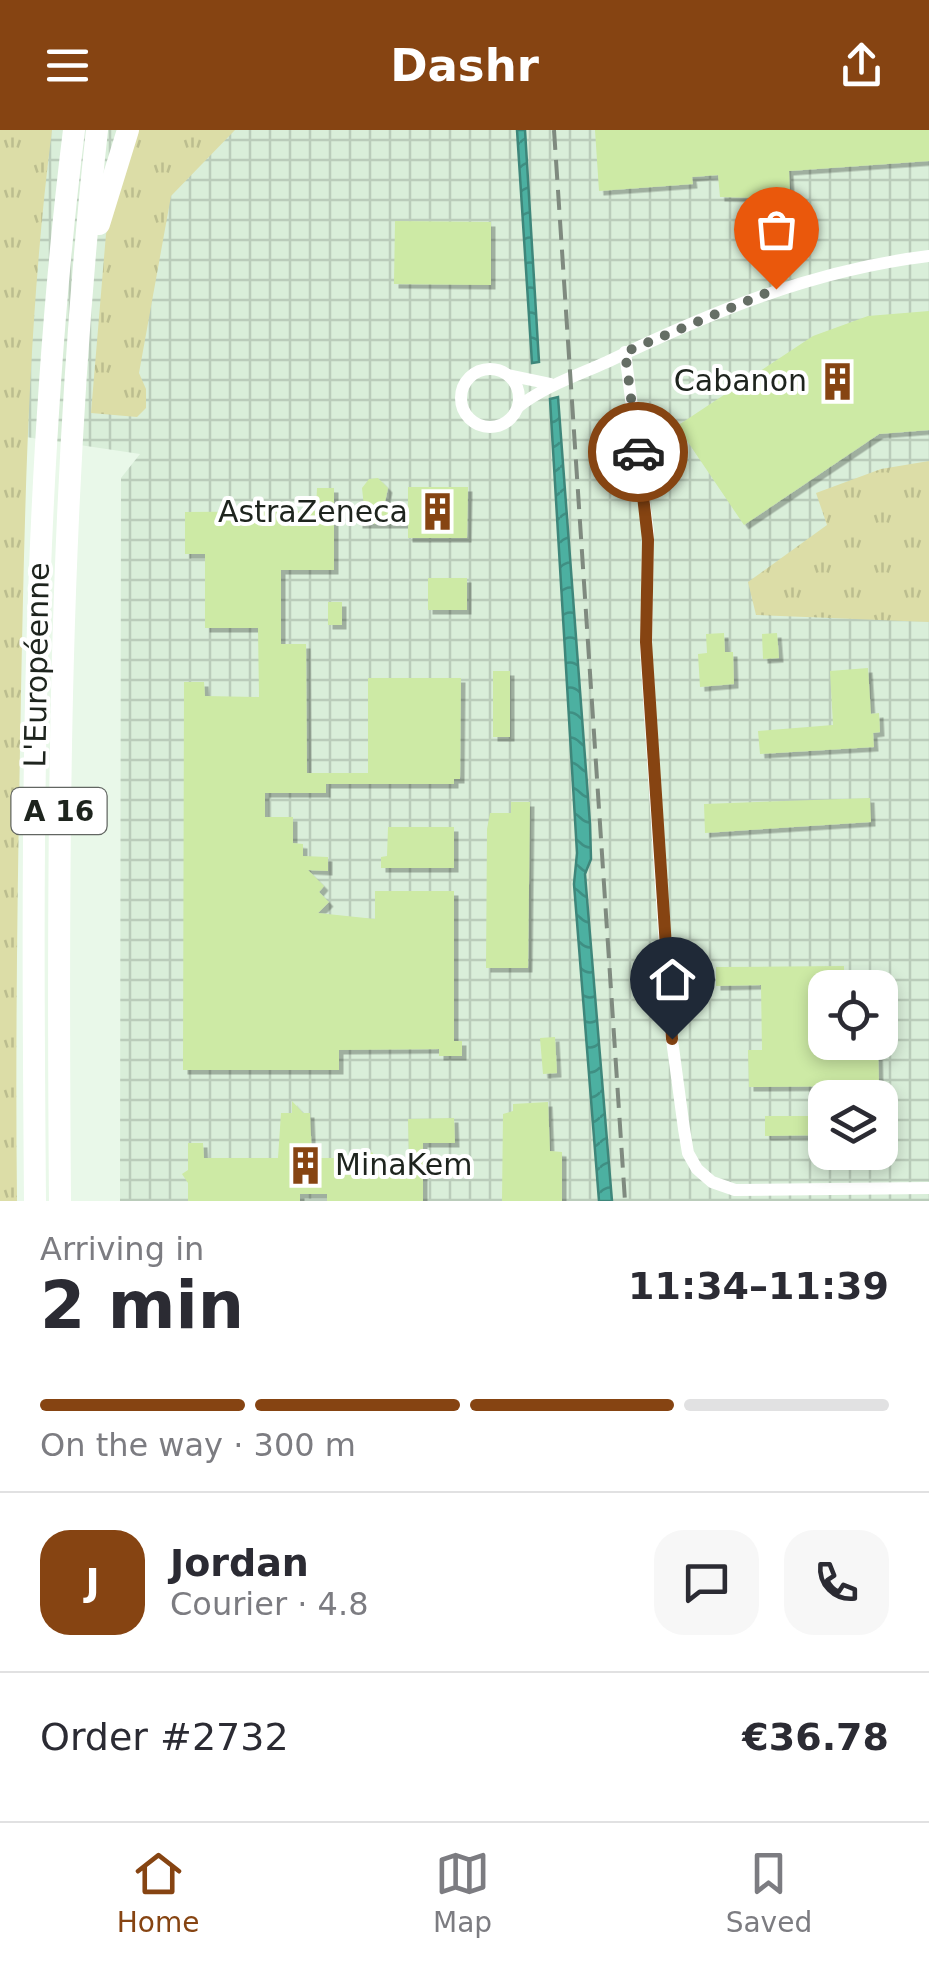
<!DOCTYPE html>
<meta charset="utf-8">
<style>
:root{--surface:#fff;--page:#f7f7f7;--text:#2b2b33;--muted:#7c7c81;--line:#e1e1e2;--accent:#864412}
body{margin:0;font-family:"DejaVu Sans",sans-serif;background:var(--page);color:var(--text);height:100vh;display:flex;flex-direction:column;font-size:38px;white-space:nowrap}
*{box-sizing:border-box;margin:0}
p{font-size:32px;color:var(--muted)}
.icon{flex:none;width:55px;height:55px;fill:none;stroke:currentColor;stroke-width:2;stroke-linecap:round;stroke-linejoin:round}
.map{position:relative;height:1071px;overflow:hidden}
.details{display:flex;flex-direction:column;background:var(--surface);flex:1}
.details>*{flex:none}
.buttons{position:absolute;left:808px;top:840px;display:grid;gap:20px}
.buttons a{display:grid;place-items:center;width:90px;height:90px;border-radius:20px;background:var(--surface);box-shadow:0 5px 15px #0003;font-size:50px}
.pin{position:absolute;display:grid;place-items:center;width:85px;height:85px;color:#fff;margin:-102px -42px;border-radius:50% 50% 50% 0;rotate:-45deg;box-shadow:0 0 10px #0007}
.pin .icon{rotate:45deg}
.courier{position:absolute;display:grid;place-items:center;width:100px;height:100px;margin:-50px;border:8px solid #864412;border-radius:50%;background:#fff;color:#222;box-shadow:0 2px 12px #0007}
.head em{font-style:normal;font-weight:700}
.head div{display:flex;flex-direction:column-reverse}
.head{display:flex;align-items:center;justify-content:space-between;height:170px;padding:0 40px}
h1{font-size:65px;font-weight:700;line-height:75px}
.bar{display:grid;grid-template-columns:repeat(4,1fr);gap:15px 10px;align-content:center;height:120px;padding:0 40px}
.bar i{height:12px;border-radius:8px;background:var(--line)}
.bar .on{background:var(--accent)}
.bar p{grid-column:span 4}
.line{display:flex;align-items:center;gap:25px;padding:0 40px;border-top:2px solid var(--line)}
.line div{flex:1}
.round{display:grid;place-items:center;flex:none;width:105px;height:105px;border-radius:30px;background:var(--page)}
header{display:flex;justify-content:space-between;align-items:center;height:130px;padding:0 40px;background:var(--accent);color:#fff;font-size:45px;font-weight:700}
.dock{display:flex;justify-content:space-around;align-items:center;height:140px;border-top:2px solid var(--line);background:var(--surface);font-size:28px;color:var(--muted)}
.dock a{display:grid;justify-items:center;gap:5px}
.dock .on{color:var(--accent)}
.map>svg:first-child{display:block}
.industrial{fill:url(#industrial-grid);fill-rule:evenodd}
.grass{fill:url(#grass-tufts)}
.water{fill:url(#water-waves);stroke:#3e867a;stroke-width:2.5}
.building{fill:#cdeaa5;filter:url(#shadow)}
.lines{fill:none;stroke-linecap:round;stroke-linejoin:round}
.minor{stroke:#fff;stroke-width:12}
.motorway{stroke:#fff;stroke-width:22}
.rail{stroke:#7f8a7f;stroke-width:4;stroke-dasharray:20 10;stroke-linecap:butt}
.done{stroke:#656e65;stroke-width:10;stroke-dasharray:0 18}
.route{stroke:#864412;stroke-width:12}
.labels{text-anchor:middle;stroke-width:8;stroke-linejoin:round;paint-order:stroke}
.shield{fill:#fff;stroke:#626662;stroke-width:2.5}
.shield-label{font-size:28px;font-weight:bold;fill:#1e241e}
.poi-label{font-size:30px;fill:#1e241e;stroke:#fff;text-anchor:end}
.street-label{font-size:30px;fill:#1e241e;stroke:#fff}
</style>
<header><svg class="icon" aria-label="menu" viewBox="0 0 24 24"><path d="M4 6h16M4 12h16M4 18h16"/></svg>Dashr<svg class="icon" aria-label="share" viewBox="0 0 24 24"><path d="M12 15V3M7 8l5-5 5 5M5 13v7h14v-7"/></svg></header>
<div class="map">
<svg width="929" height="1071" viewBox="0 0 929 1071">
<defs>
<pattern id="industrial-grid" width="8" height="8" patternUnits="userSpaceOnUse" patternTransform="scale(2.5)"><rect width="8" height="8" fill="#d9eed9"/><path d="M0 4h8M4 0v8" fill="none" stroke="#baccba"/></pattern>
<pattern id="grass-tufts" width="24" height="20" patternUnits="userSpaceOnUse" patternTransform="scale(2.5)"><rect width="24" height="20" fill="#dcdda7"/><path d="M3 7l-1-3M5 7V3M7 7l1-3M15 17l-1-3M17 17v-4M19 17l1-3" fill="none" stroke="#bcbe8f"/></pattern>
<pattern id="water-waves" width="16" height="10" patternUnits="userSpaceOnUse" patternTransform="scale(2.5)"><rect width="16" height="10" fill="#4cb0a1"/><path d="M0 5q4-4 8 0t8 0" fill="none" stroke="#3f8f83"/></pattern>
<filter id="shadow"><feDropShadow dx="4.5" dy="4.5" stdDeviation="0" flood-color="#0004"/></filter>
</defs>
<rect width="100%" height="100%" fill="#e9f8e9"/>
<!-- industrial -->
<path class="industrial" d="M 0,0 L 929,0 L 929,1071 L 120,1071 L 121,348 L 140,324 L 26,307 L 0,336 ZM 825,858 L 880,858 L 880,912 L 825,912 ZM 825,968 L 880,968 L 880,1022 L 825,1022 Z"/>
<!-- grass -->
<g class="grass">
<path d="M 0,0 L 52,0 C 28,187 25,373 21,562 C 18,731 15,901 17,1071 L 0,1071 Z"/>
<path d="M 138,0 L 235,0 L 171,66 L 139,243 L 146,259 L 146,278 L 137,287 L 91,283 L 106,104 Z"/>
<path d="M 929,331 L 929,492 L 756,485 L 748,452 L 827,395 L 816,363 L 881,339 Z"/>
</g>
<!-- water -->
<g class="water">
<path d="M 517,0 L 525,0 L 539,232 L 532,233 Z"/>
<path d="M 558,267 L 590,694 L 591,729 L 585,744 L 612,1071 L 599,1071 L 574,754 L 577,723 L 550,269 Z"/>
</g>
<!-- building -->
<g class="building">
<path d="M 595,0 L 929,0 L 929,31 L 789,41 L 790,62 L 764,64 L 763,68 L 720,67 L 718,45 L 692,47 L 693,54 L 599,61 Z"/>
<path d="M 395,91 L 491,92 L 491,155 L 394,154 Z"/>
<path d="M 929,181 L 929,300 L 879,304 L 744,395 L 677,296 L 813,206 L 868,186 Z"/>
<path d="M 378,348 L 388,358 L 384,377 L 408,377 L 408,357 L 468,357 L 467,408 L 408,408 L 408,394 L 358,394 L 358,377 L 364,377 L 362,358 L 369,349 Z"/>
<path d="M 317,358 L 334,358 L 334,440 L 281,440 L 281,514 L 306,514 L 307,643 L 368,643 L 368,548 L 461,548 L 460,649 L 454,649 L 454,654 L 326,654 L 326,663 L 265,663 L 265,687 L 293,687 L 293,713 L 303,714 L 303,726 L 328,727 L 328,741 L 308,740 L 324,756 L 319,762 L 329,772 L 318,783 L 375,789 L 375,761 L 454,761 L 454,911 L 462,911 L 462,926 L 439,926 L 439,919 L 339,920 L 339,940 L 183,940 L 184,552 L 204,552 L 205,566 L 259,567 L 258,498 L 205,498 L 205,424 L 185,424 L 185,382 L 316,381 Z"/>
<rect x="428" y="448" width="39" height="32"/>
<rect x="328" y="472" width="14" height="23"/>
<path d="M 724,503 L 725,522 L 733,522 L 734,554 L 700,557 L 698,524 L 707,523 L 706,504 Z"/>
<path d="M 777,503 L 779,528 L 763,529 L 762,504 Z"/>
<path d="M 868,538 L 871,584 L 879,583 L 880,602 L 873,603 L 874,617 L 760,624 L 758,601 L 833,595 L 830,541 Z"/>
<rect x="493" y="541" width="17" height="66"/>
<path d="M 870,668 L 871,692 L 705,703 L 704,674 Z"/>
<path d="M 511,672 L 530,672 L 528,838 L 486,838 L 487,699 L 490,683 L 511,683 Z"/>
<path d="M 388,697 L 454,697 L 454,738 L 381,738 L 381,727 L 387,726 Z"/>
<path d="M 844,836 L 844,858 L 825,858 L 825,912 L 878,912 L 879,956 L 749,957 L 748,920 L 762,920 L 761,855 L 716,856 L 716,837 Z"/>
<path d="M 555,907 L 557,943 L 543,944 L 540,908 Z"/>
<path d="M 292,971 L 303,983 L 310,983 L 312,1028 L 363,1028 L 372,1022 L 376,1028 L 409,1028 L 408,989 L 454,988 L 455,1013 L 423,1013 L 423,1071 L 327,1071 L 327,1064 L 300,1064 L 300,1071 L 188,1071 L 188,1053 L 182,1044 L 188,1040 L 188,1013 L 203,1013 L 204,1028 L 278,1028 L 281,983 L 292,983 Z"/>
<path d="M 548,972 L 550,1021 L 562,1022 L 562,1071 L 502,1071 L 503,984 L 513,981 L 513,974 Z"/>
<path d="M 765,986 L 825,986 L 825,1005 L 765,1006 Z"/>
</g>
<g class="lines">
<!-- minor -->
<g class="minor">
<path d="M 625,222 L 648,402 L 646,521 L 670,895 L 684,999 L 688,1023 L 697,1039 L 712,1052 L 735,1060 L 929,1058"/>
<circle cx="490" cy="268" r="29"/>
<path d="M 508,245 L 551,254"/>
<path d="M 518,277 C 545,256 576,246 607,232 C 711,182 813,140 929,126"/>
</g>
<!-- motorway -->
<g class="motorway">
<path d="M 99,94 L 128,0"/>
<path d="M 35,1071 C 32,713 30,356 74,0"/>
<path d="M 60,1071 C 57,713 58,356 97,0"/>
</g>
<!-- rail -->
<path class="rail" d="M 554,0 L 625,1071"/>
</g>
<g class="lines">
<!-- done -->
<path class="done" d="M 638,322 L 625,222 L 776,159"/>
<!-- route -->
<path class="route" d="M 638,322 L 648,410 L 646,512 L 672,909"/>
</g>
<!-- icons -->
<defs>
<symbol id="building-bare" viewBox="-9 -9 18 18"><path d="M-4-6H4V6H1V3H-1V6H-4ZM-2.5-4.3h1.7v1.8h-1.7ZM.8-4.3h1.7v1.8H.8ZM-2.5-1h1.7V.8h-1.7ZM.8-1h1.7V.8H.8Z" fill="#864412" stroke="#fff" stroke-width="2.5" paint-order="stroke"/></symbol>
</defs>
<g fill-rule="evenodd">
<use href="#building-bare" x="810" y="224" width="55" height="55"/>
<use href="#building-bare" x="410" y="354" width="55" height="55"/>
<use href="#building-bare" x="278" y="1008" width="55" height="55"/>
</g>
<g class="labels">
<!-- shield labels -->
<rect class="shield" x="11.5" y="658" width="95" height="46" rx="8"/>
<g class="shield-label">
<text x="59" y="691">A 16</text>
</g>
<!-- poi labels -->
<g class="poi-label">
<text x="807" y="261">Cabanon</text>
<text x="408" y="392">AstraZeneca</text>
<text x="335" y="1045" text-anchor="start">MinaKem</text>
</g>
<!-- street labels -->
<g class="street-label">
<text transform="translate(37 535) rotate(-89)" y="10">L'Européenne</text>
</g>
</g>
</svg>
<div class="buttons">
<a><svg class="icon" aria-label="locate" viewBox="0 0 24 24"><circle cx="12" cy="12" r="6"/><path d="M12 2v4M12 18v4M2 12h4M18 12h4"/></svg></a>
<a><svg class="icon" aria-label="layers" viewBox="0 0 24 24"><path d="M12 4l9 5-9 5-9-5zM3 14l9 5 9-5"/></svg></a>
</div>
<div class="pin" style="left:776px;top:159px;background:#ea580c"><svg class="icon" aria-label="bag" viewBox="0 0 24 24"><path d="M5 8h14l-1 12H6zM9 8a3 3 0 0 1 6 0"/></svg></div>
<div class="pin" style="left:672px;top:909px;background:#1f2937"><svg class="icon" aria-label="home" viewBox="0 0 24 24"><path d="M3 11l9-7 9 7M6 9v11h12V9"/></svg></div>
<div class="courier" style="left:638px;top:322px"><svg class="icon" aria-label="car" viewBox="0 0 24 24"><path d="M5 17H2v-5l4-1 3-4h7l3 4 3 1v5h-3M9 17h6M6 11h13"/><circle cx="7" cy="17" r="2"/><circle cx="17" cy="17" r="2"/></svg></div>
</div>
<section class="details">
<div class="head"><div><h1>2 min</h1><p>Arriving in</p></div><em>11:34–11:39</em></div>
<div class="bar"><i class="on"></i><i class="on"></i><i class="on"></i><i></i><p>On the way · 300 m</p></div>
<div class="line" style="height:180px"><b class="round" style="background:var(--accent);color:#fff">J</b><div><b>Jordan</b><p>Courier · 4.8</p></div><a class="round"><svg class="icon" aria-label="chat" viewBox="0 0 24 24"><path d="M4 5h16v11H9l-5 4z"/></svg></a><a class="round"><svg class="icon" aria-label="phone" viewBox="0 0 24 24"><path d="M5 4h4l2 5-3 2q2 4 5 5l2-3 5 2v4C11 20 4 13 5 4z"/></svg></a></div>
<div class="line" style="height:130px"><div>Order #2732</div><b>€36.78</b></div>
</section>
<nav class="dock">
<a class="on"><svg class="icon" aria-label="home" viewBox="0 0 24 24"><path d="M3 11l9-7 9 7M6 9v11h12V9"/></svg>Home</a>
<a><svg class="icon" aria-label="map" viewBox="0 0 24 24"><path d="M3 6l6-2 6 2 6-2v14l-6 2-6-2-6 2zM9 4v14M15 6v14"/></svg>Map</a>
<a><svg class="icon" aria-label="saved" viewBox="0 0 24 24"><path d="M7 4h10v16l-5-4-5 4z"/></svg>Saved</a>
</nav>
